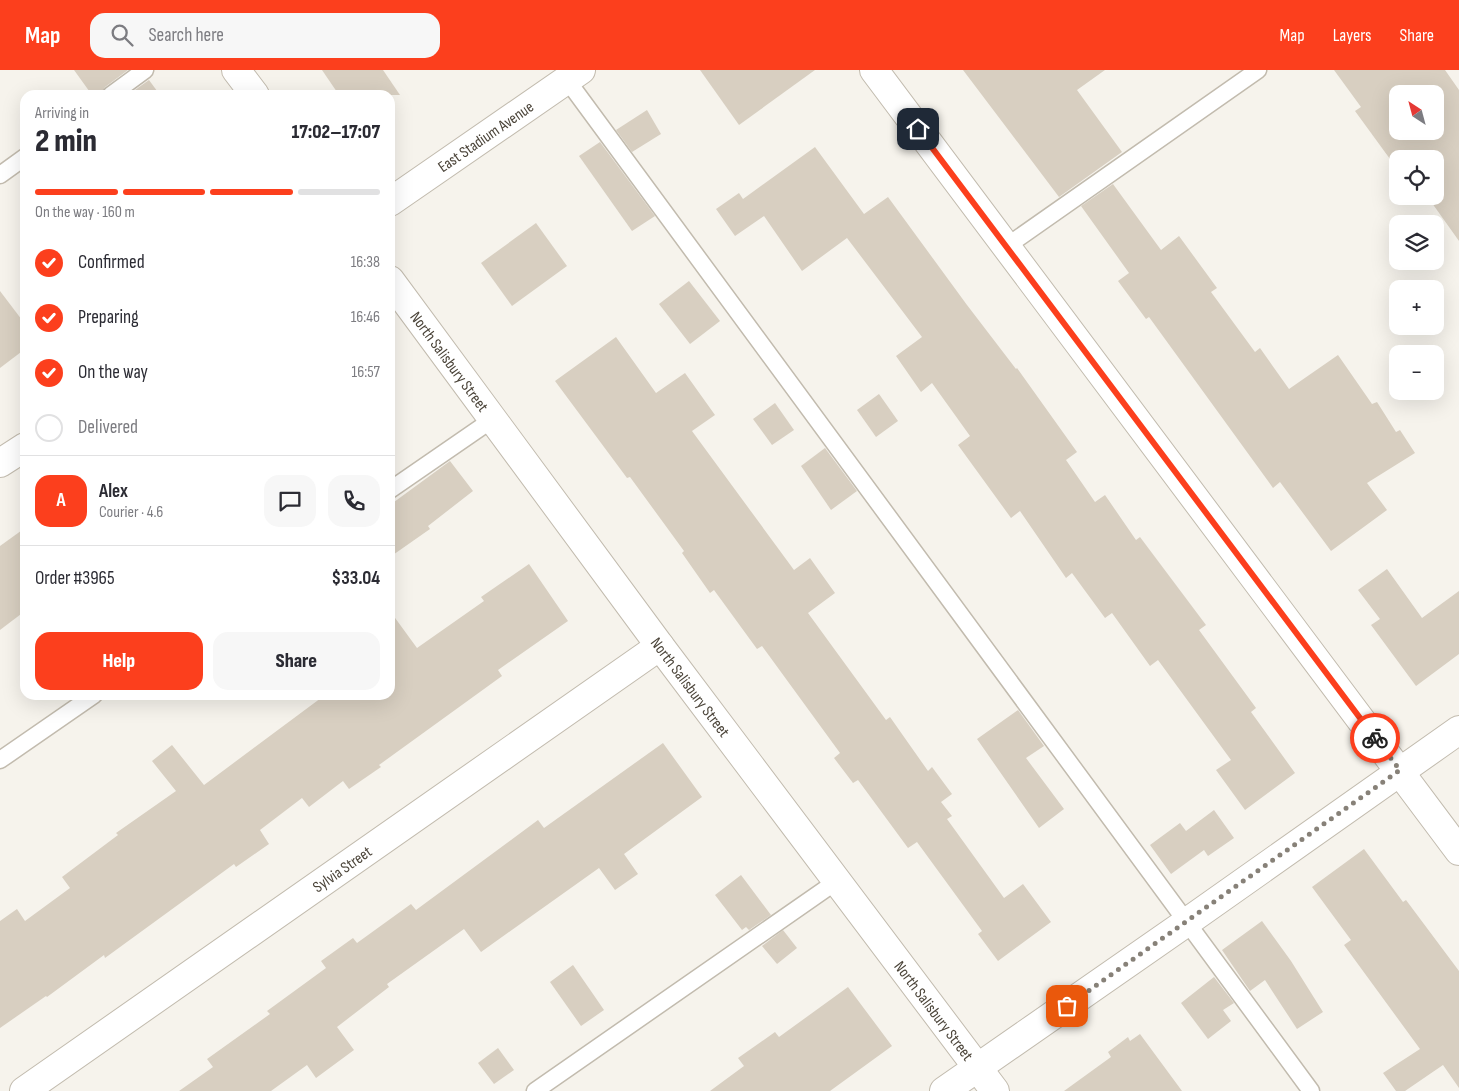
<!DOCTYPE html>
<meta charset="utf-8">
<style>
:root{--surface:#fff;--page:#f7f7f7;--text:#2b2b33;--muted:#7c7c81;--line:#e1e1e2;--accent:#fc3f1d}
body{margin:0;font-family:"Sofia Sans Condensed",sans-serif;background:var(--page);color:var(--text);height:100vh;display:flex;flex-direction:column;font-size:19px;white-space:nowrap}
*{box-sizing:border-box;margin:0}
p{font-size:16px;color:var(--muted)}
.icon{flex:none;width:28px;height:28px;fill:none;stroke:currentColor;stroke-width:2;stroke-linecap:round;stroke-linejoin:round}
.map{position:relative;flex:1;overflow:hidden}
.side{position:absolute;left:20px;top:20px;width:375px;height:610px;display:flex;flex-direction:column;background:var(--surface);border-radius:15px;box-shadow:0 5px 20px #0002}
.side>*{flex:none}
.needle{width:32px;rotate:324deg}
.fabs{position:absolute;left:1389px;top:15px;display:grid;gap:10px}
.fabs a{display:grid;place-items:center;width:55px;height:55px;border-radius:10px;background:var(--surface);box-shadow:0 5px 20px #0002;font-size:25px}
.pin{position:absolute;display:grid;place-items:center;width:42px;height:42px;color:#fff;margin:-21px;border-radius:10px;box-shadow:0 2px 8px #0006}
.courier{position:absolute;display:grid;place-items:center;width:50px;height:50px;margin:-25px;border:4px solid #fc3f1d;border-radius:50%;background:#fff;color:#222;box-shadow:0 1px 6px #0007}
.headline em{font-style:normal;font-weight:800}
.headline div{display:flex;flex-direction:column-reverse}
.headline{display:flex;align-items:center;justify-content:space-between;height:85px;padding:0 15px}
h1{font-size:32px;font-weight:800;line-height:38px}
.bar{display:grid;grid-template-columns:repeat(4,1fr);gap:8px 5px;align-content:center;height:60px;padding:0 15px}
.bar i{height:6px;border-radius:4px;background:var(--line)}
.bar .current{background:var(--accent)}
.bar p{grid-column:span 4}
.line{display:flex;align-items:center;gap:12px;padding:0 15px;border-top:1px solid var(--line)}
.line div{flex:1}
.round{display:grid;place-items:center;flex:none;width:52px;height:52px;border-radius:15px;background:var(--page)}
ol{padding:0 15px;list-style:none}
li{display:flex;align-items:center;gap:15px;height:55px}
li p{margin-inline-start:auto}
li .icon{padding:5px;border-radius:50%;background:var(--accent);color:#fff;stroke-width:4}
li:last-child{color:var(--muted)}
li i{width:28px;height:28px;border:2px solid var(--line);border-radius:50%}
.button{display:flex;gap:10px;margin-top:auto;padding:10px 15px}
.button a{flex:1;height:58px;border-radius:15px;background:var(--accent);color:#fff;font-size:20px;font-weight:800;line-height:58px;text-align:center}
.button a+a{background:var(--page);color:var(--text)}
header{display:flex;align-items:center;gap:30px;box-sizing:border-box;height:70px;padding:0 25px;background:var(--accent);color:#fff}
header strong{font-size:24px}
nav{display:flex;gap:28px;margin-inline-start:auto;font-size:18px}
.search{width:350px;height:45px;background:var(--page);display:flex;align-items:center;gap:12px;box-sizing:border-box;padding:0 18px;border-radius:15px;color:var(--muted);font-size:19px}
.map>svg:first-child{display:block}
.building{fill:#d8cfc1;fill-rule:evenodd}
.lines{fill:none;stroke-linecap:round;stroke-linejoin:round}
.service-casing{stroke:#c2bbae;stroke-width:19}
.minor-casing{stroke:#c2bbae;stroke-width:30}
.tertiary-casing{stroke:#c2bbae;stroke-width:30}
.service{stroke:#fff;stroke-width:16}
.minor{stroke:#fff;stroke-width:28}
.tertiary{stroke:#fff;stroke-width:28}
.done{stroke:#878178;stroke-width:5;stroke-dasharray:0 9}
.route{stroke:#fc3f1d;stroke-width:6}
.labels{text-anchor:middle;stroke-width:4;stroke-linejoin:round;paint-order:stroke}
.street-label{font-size:16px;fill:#4b4439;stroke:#fff}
</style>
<header>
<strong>Map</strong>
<div class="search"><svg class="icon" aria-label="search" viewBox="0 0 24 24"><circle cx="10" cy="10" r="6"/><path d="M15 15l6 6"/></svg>Search here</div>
<nav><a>Map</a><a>Layers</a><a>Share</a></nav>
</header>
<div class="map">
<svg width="1459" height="1021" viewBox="0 0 1459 1021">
<rect width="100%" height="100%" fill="#f6f3ec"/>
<!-- building -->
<g class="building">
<path d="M 74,0 L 128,0 L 105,17 L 101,25 L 92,25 Z"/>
<path d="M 322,0 L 383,0 L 400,25 L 339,25 Z"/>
<path d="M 700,0 L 815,0 L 739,55 Z"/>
<path d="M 963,0 L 1105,0 L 1077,20 L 1122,82 L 1059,127 Z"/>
<path d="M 1334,0 L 1445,0 L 1459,20 L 1459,171 L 1427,126 L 1435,126 L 1435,89 L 1390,89 L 1355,41 L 1361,37 ZM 1398,24 L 1435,24 L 1435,61 L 1398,61 Z"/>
<path d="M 149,10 L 160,25 L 128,25 Z"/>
<path d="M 647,40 L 661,64 L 632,82 L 616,60 Z"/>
<path d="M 600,72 L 655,146 L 632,161 L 579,86 Z"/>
<path d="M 815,77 L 864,144 L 888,127 L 967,235 L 1016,299 L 1017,298 L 1077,382 L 1066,390 L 1095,432 L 1105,425 L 1136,470 L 1140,467 L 1206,555 L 1199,560 L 1256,638 L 1251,642 L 1295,703 L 1245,740 L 1216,700 L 1231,690 L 1158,590 L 1150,596 L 1112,543 L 1105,548 L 1072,503 L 1066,508 L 1020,441 L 1011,448 L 958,375 L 970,366 L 932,313 L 921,322 L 896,286 L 922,267 L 847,168 L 802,201 L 764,146 L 735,166 L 716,139 L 739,123 L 743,129 Z"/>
<path d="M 1113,114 L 1161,180 L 1179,166 L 1217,218 L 1211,222 L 1255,282 L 1260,278 L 1289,319 L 1338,285 L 1372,334 L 1377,332 L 1396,362 L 1400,360 L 1415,383 L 1367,413 L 1387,440 L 1331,481 L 1280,412 L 1273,418 L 1149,247 L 1146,249 L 1118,211 L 1129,203 L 1081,136 Z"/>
<path d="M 536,153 L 567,196 L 512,236 L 481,193 Z"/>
<path d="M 689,211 L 720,251 L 690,274 L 659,234 Z"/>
<path d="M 0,221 L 25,254 L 25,279 L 0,298 Z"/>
<path d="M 616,267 L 656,323 L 685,303 L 715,345 L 692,361 L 794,500 L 810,488 L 835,523 L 808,543 L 886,650 L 890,647 L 928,701 L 932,697 L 952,724 L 941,732 L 952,746 L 947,749 L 1004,828 L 1023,814 L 1051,852 L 998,891 L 978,864 L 982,861 L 917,772 L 908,778 L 858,710 L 853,713 L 834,688 L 840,683 L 762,576 L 757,579 L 714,520 L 710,523 L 682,483 L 684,481 L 630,407 L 627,408 L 555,311 Z"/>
<path d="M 879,324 L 898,351 L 876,367 L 857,340 Z"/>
<path d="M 775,333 L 794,360 L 772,375 L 753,349 Z"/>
<path d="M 825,378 L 857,421 L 831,440 L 801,396 Z"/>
<path d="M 450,391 L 473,421 L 428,456 L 430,459 L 390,487 L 390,435 Z"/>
<path d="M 25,458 L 25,541 L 0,560 L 0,476 Z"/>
<path d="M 529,494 L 568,551 L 498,600 L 502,606 L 379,695 L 381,697 L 349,719 L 343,711 L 309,737 L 302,728 L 260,760 L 269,774 L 236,797 L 234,794 L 105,888 L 104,885 L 47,927 L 46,926 L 0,958 L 0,851 L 17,839 L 25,851 L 70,818 L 62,807 L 118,765 L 116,763 L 176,721 L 152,691 L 172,675 L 204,715 L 325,625 L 390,625 L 390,541 L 417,578 L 484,531 L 481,527 Z"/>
<path d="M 1387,499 L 1422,548 L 1459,521 L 1459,584 L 1416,616 L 1371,555 L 1380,549 L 1358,520 Z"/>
<path d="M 1018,640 L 1044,676 L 1026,688 L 1064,739 L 1039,758 L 977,669 Z"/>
<path d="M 663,673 L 702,727 L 624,784 L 638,804 L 615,820 L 599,798 L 481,882 L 464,859 L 387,914 L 389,917 L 337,957 L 354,980 L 316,1008 L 307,995 L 271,1021 L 179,1021 L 213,997 L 207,989 L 270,944 L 267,941 L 326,898 L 321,891 L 353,868 L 357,873 L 411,834 L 416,840 L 538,750 L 544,758 Z"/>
<path d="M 1214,740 L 1234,768 L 1208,786 L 1204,780 L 1171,804 L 1150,775 L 1180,753 L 1186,761 Z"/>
<path d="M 1364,779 L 1403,832 L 1406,830 L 1459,901 L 1459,1018 L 1443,995 L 1405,1021 L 1396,1021 L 1383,1003 L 1420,979 L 1344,875 L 1351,870 L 1312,817 Z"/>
<path d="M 741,805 L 771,845 L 749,860 L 746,857 L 742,860 L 715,825 Z"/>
<path d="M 1262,851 L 1291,891 L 1323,942 L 1297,959 L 1265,910 L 1250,921 L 1222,880 Z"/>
<path d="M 783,860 L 797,878 L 777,894 L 762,876 Z"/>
<path d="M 573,895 L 604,940 L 581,956 L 550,912 Z"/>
<path d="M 1214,907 L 1234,933 L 1223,940 L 1231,951 L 1208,969 L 1181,933 Z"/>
<path d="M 848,917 L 892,976 L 830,1021 L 710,1021 L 744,996 L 738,988 L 775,962 L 779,967 Z"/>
<path d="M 1140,964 L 1182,1021 L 1064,1021 L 1111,987 L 1108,982 L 1128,967 L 1130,971 Z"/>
<path d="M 498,978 L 514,1000 L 494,1014 L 478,993 Z"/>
</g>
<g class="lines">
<defs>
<g id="service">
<path d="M 567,10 L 1311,1021"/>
<path d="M 111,25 L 145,0"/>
<path d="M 0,105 L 25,87"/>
<path d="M 1007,176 L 1258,0"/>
<path d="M 390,420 L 493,349"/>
<path d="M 0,690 L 94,625"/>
<path d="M 535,1021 L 837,811"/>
</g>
<g id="minor">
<path d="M 874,0 L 1459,781"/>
<path id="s1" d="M 24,1021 L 660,576"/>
<path d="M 944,1021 L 1187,852 L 1459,660"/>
</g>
<g id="tertiary">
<path d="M 236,0 L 255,25"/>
<path id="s2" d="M 390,132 L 581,0"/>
<path id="s3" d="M 390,210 L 660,576 L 995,1021"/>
<path d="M 0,393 L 25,377"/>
</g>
</defs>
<!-- service casing -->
<use href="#service" class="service-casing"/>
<!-- minor casing -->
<use href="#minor" class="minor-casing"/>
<!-- tertiary casing -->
<use href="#tertiary" class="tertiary-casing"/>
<!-- service -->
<use href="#service" class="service"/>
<!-- minor -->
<use href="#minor" class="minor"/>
<!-- tertiary -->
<use href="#tertiary" class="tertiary"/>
</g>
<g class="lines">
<!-- done -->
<path class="done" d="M 1067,936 L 1400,700 L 1375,668"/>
<!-- route -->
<path class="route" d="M 918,59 L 1375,668"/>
</g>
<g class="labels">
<!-- street labels -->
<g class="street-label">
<text dy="6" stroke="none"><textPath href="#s2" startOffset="116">East Stadium Avenue</textPath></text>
<text dy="6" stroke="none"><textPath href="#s3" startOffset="101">North Salisbury Street</textPath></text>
<text dy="6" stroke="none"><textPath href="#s3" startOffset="506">North Salisbury Street</textPath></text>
<text dy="6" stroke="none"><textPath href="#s1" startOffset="388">Sylvia Street</textPath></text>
<text dy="6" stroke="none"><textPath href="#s3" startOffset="911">North Salisbury Street</textPath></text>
</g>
</g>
</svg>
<div class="fabs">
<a><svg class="needle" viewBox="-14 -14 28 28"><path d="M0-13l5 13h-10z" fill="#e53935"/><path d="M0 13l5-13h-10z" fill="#7c7c81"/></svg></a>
<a><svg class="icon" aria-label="locate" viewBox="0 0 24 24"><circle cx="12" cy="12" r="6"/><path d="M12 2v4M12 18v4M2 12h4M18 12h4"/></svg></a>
<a><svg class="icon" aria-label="layers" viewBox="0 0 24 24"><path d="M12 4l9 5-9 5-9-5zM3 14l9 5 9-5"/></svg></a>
<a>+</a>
<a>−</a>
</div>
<div class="pin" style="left:1067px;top:936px;background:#ea580c"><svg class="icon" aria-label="bag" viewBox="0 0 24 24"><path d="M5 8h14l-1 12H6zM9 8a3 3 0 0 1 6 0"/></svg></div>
<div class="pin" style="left:918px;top:59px;background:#1f2937"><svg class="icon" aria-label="home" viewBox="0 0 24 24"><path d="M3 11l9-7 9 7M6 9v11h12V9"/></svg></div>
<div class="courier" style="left:1375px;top:668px"><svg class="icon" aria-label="bike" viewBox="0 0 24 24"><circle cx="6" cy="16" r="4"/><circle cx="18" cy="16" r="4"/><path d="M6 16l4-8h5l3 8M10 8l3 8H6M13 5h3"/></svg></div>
<section class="side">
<div class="headline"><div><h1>2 min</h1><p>Arriving in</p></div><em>17:02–17:07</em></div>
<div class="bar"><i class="current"></i><i class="current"></i><i class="current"></i><i></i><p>On the way · 160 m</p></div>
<ol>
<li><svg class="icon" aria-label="check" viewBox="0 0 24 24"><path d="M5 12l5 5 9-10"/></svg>Confirmed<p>16:38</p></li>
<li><svg class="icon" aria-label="check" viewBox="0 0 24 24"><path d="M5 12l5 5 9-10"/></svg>Preparing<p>16:46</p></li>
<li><svg class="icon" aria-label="check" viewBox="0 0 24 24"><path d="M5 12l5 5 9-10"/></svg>On the way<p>16:57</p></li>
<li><i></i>Delivered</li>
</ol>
<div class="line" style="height:90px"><b class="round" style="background:var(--accent);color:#fff">A</b><div><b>Alex</b><p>Courier · 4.6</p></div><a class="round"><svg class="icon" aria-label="chat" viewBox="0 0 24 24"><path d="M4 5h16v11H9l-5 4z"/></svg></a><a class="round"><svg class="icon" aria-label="phone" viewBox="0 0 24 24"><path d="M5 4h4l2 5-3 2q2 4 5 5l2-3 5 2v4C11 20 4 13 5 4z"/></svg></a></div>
<div class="line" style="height:65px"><div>Order #3965</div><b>$33.04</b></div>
<div class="button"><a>Help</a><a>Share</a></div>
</section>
</div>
